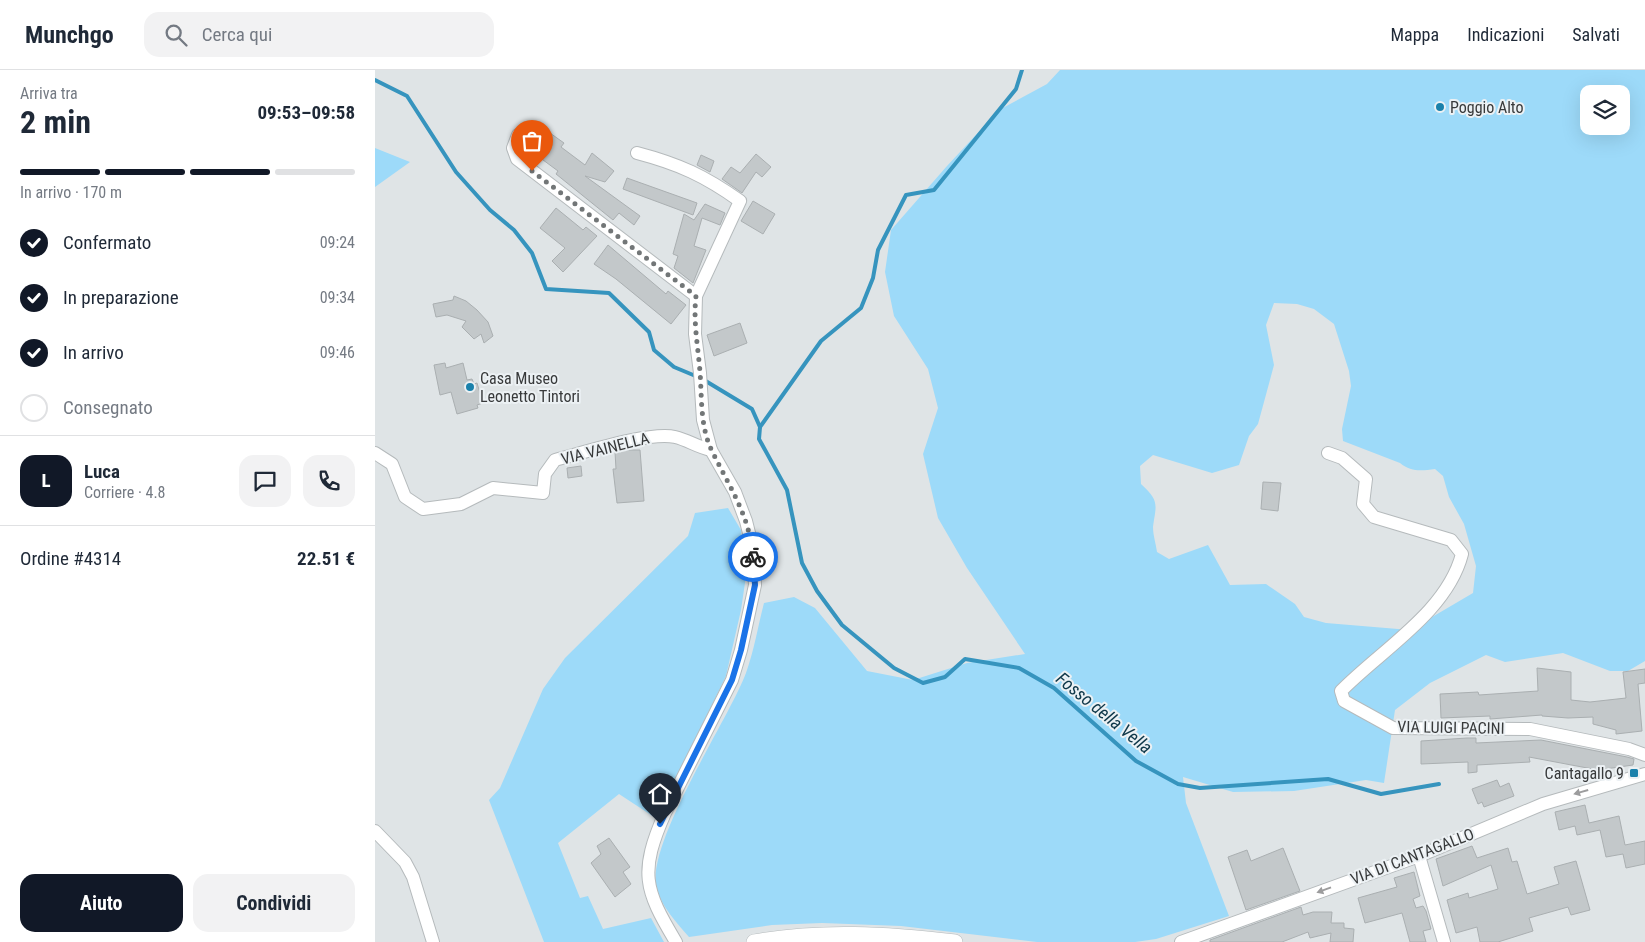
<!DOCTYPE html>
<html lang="it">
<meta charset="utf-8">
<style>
:root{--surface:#fff;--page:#f2f2f3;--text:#1f2937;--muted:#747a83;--line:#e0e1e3;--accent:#111827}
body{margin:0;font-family:"Roboto Condensed",sans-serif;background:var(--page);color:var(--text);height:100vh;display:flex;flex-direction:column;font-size:19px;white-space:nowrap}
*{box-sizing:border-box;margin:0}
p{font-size:16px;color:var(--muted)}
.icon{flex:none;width:28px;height:28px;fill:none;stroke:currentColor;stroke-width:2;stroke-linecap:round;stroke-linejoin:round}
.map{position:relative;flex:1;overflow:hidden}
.side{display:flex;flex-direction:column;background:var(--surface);width:375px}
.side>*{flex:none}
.buttons{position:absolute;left:1205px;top:15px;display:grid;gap:10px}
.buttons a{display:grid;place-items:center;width:50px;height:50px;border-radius:10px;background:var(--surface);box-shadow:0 5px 20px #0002;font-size:25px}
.pin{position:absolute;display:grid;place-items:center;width:42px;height:42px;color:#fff;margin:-51px -21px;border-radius:50% 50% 50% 0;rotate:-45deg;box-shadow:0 0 5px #0007}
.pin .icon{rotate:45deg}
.courier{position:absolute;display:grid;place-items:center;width:50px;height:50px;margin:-25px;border:4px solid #1a73e8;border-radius:50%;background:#fff;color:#222;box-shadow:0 1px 6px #0007}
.overview em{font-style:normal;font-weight:700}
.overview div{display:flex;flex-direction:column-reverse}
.overview{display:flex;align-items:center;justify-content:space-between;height:85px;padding:0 20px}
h1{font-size:32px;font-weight:700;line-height:38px}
.bar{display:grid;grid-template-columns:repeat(4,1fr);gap:8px 5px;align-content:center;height:60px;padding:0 20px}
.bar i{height:6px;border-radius:4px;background:var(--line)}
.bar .active{background:var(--accent)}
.bar p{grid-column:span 4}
.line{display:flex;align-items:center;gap:12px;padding:0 20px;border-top:1px solid var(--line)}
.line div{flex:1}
.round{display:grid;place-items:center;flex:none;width:52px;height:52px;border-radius:15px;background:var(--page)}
ol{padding:0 20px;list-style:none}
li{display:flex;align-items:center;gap:15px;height:55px}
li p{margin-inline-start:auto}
li .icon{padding:5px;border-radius:50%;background:var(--accent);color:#fff;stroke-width:4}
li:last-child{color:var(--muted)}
li i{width:28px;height:28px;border:2px solid var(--line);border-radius:50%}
.primary-button{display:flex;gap:10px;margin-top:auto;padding:10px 20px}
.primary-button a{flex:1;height:58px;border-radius:15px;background:var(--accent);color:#fff;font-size:20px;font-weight:700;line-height:58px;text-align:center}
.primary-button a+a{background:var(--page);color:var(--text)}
header{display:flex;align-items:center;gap:30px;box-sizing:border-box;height:70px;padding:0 25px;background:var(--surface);border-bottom:1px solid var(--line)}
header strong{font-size:24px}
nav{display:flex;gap:28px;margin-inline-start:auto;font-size:18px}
.search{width:350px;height:45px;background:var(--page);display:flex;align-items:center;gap:12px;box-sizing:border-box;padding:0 18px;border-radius:15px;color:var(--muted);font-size:19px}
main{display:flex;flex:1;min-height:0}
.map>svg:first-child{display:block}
.green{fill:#9ddaf9;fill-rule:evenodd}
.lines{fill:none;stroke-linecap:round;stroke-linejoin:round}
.stream{stroke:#3694be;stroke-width:4}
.building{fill:#c3c8ca;stroke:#aaafb1}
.minor-casing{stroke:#b5babc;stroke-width:14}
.tertiary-casing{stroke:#b5babc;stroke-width:16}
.minor{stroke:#fff;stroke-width:12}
.tertiary{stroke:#fff;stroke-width:15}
.oneway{fill:#9c9c9d}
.done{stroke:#727677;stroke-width:5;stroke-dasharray:0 9}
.route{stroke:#1a73e8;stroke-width:6}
.poi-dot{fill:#1a81ab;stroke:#ecf1f4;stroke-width:2}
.labels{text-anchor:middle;stroke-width:4;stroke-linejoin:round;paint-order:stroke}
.poi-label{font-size:16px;fill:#383a3b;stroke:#ecf1f4;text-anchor:start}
.street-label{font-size:16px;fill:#383a3b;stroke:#ecf1f4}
.water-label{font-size:18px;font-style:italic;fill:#0e3749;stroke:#ecf1f4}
</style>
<header>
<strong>Munchgo</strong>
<div class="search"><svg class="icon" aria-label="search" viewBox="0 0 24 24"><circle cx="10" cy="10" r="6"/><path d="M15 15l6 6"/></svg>Cerca qui</div>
<nav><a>Mappa</a><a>Indicazioni</a><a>Salvati</a></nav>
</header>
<main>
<section class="side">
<div class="overview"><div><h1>2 min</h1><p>Arriva tra</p></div><em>09:53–09:58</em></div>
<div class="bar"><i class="active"></i><i class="active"></i><i class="active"></i><i></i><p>In arrivo · 170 m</p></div>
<ol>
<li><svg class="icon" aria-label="check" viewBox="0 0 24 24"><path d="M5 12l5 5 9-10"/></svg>Confermato<p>09:24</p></li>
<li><svg class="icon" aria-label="check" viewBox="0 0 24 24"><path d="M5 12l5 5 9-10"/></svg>In preparazione<p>09:34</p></li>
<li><svg class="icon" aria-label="check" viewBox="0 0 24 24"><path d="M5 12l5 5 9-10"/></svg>In arrivo<p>09:46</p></li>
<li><i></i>Consegnato</li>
</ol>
<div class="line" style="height:90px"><b class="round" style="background:var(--accent);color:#fff">L</b><div><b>Luca</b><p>Corriere · 4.8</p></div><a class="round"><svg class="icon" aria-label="chat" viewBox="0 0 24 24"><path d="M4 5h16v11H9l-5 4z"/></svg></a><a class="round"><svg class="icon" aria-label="phone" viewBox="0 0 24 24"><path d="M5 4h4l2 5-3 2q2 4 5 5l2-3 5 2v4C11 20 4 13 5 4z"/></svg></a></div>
<div class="line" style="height:65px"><div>Ordine #4314</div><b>22.51 €</b></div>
<div class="primary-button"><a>Aiuto</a><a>Condividi</a></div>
</section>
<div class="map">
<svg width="1270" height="872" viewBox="0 0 1270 872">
<rect width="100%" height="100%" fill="#dfe4e6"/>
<!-- green -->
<g class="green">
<path d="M 685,0 L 1270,0 L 1270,591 L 1253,601 L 1235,601 L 1188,583 L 1130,592 L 1111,585 L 1055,613 L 1020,640 L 1009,713 L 991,710 L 919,721 L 858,722 L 808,707 L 811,733 L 854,846 L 781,869 L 760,872 L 662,872 L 526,856 L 447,853 L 397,855 L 314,867 C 302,853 287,837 282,820 C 268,777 354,649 371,603 C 379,581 383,556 389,533 L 419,527 L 440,538 L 492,601 L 538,610 L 592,593 L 650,584 L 592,498 L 563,448 L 548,384 L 563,338 L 553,299 L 519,246 L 510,202 L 516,160 L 572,96 L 624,40 L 672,14 ZM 1214,24 L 1246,24 L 1246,56 L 1214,56 ZM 899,233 L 922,234 L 939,239 L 959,254 L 974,301 L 976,316 L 967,359 L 968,371 L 1025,393 C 1036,402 1046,401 1060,399 L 1068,406 L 1074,427 L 1089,454 L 1101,496 L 1098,523 L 1035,560 L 951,553 L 929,547 L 920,534 L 891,514 L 855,515 L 833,475 L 794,489 L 782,482 C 781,474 778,465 778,457 C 781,435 785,431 766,414 L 765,396 L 778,385 L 837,403 L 864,395 L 874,366 L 883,354 L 899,295 L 891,255 Z"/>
<path d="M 0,78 L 35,92 L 0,117 Z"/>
<path d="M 353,438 L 366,460 L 371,506 L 366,540 L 351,606 L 315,681 L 279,747 L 244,724 L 183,773 L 205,828 L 213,826 L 228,859 L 276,848 L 289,872 L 169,872 L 114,730 L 125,718 L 168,619 L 190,588 L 313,466 L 320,443 Z"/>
</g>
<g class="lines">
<!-- stream -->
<g class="stream">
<path d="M 0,10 L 32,26 L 81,102 L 115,140 L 139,160 L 157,183 L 171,219 L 234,223 L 274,262 L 279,280 L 299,297 L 323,307"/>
<path d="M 329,310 L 377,339 L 385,357 L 384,369 L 412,420 L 427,493 L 442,521 L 467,555 L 519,598 L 548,613 L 570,607 L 590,589 L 644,598 L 679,618 L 761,691 L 803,714 L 825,718 L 953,709 L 1006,724 L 1064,714"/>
<path d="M 385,357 L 446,271 L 486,238 L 498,208 L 503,180 L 531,125 L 559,120 L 641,19 L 647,0"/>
</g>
</g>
<!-- building -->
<g class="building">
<path d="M 175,63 L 189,73 L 186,77 L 210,95 L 217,83 L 239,101 L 230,112 L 210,106 L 265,146 L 259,155 L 244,143 L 238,150 L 181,104 L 183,101 L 160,84 Z"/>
<path d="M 381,84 L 396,97 L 387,107 L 381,102 L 367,123 L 347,109 L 356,97 L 365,103 Z"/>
<path d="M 326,85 L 339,91 L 335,102 L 322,95 Z"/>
<path d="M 252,108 L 322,133 L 318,145 L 248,119 Z"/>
<path d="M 378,131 L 400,144 L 388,164 L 366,151 Z"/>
<path d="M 330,134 L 350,143 L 345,155 L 327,148 L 319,176 L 331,180 L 318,213 L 299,198 L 303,186 L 298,184 L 309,144 L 319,150 Z"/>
<path d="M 181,138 L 208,160 L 211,157 L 222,166 L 188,202 L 177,191 L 190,178 L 165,158 Z"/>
<path d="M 233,175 L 291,224 L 293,221 L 311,235 L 296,254 L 241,209 L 219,194 Z"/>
<path d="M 79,226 L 91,231 L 102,240 L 113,252 L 118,266 L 109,273 L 106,264 L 99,269 L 87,257 L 91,251 L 72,245 L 61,247 L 58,234 L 78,230 Z"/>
<path d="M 365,253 L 372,273 L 339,286 L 332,265 Z"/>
<path d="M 70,293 L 71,298 L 88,293 L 92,310 L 97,309 L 99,314 L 102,313 L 108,333 L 102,335 L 103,338 L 82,344 L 76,322 L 65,325 L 59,295 Z"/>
<path d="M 248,380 L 265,380 L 269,431 L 242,433 L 238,399 L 241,399 L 240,382 Z"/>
<path d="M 206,396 L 207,406 L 193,408 L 192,398 Z"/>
<path d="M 888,412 L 906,413 L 903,441 L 886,439 Z"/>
<path d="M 1162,598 L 1196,602 L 1196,630 L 1215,632 L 1251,628 L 1248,602 L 1270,599 L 1270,613 L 1263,614 L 1267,661 L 1241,664 L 1241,660 L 1218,654 L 1218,647 L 1193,648 L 1167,646 L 1167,645 L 1115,649 L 1115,646 L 1066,648 L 1065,624 L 1103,622 L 1104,625 L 1163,621 Z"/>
<path d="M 1092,668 L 1101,668 L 1101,673 L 1166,670 L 1252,687 L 1259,689 L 1258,695 L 1223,700 L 1154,687 L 1155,692 L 1102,695 L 1102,702 L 1093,703 L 1093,692 L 1046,694 L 1046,671 Z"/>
<path d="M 1122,710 L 1125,717 L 1134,713 L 1139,726 L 1109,737 L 1107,732 L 1103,734 L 1097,719 Z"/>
<path d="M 1210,735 L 1214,753 L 1244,746 L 1250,775 L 1270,771 L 1270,794 L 1251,798 L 1248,784 L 1231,787 L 1225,760 L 1202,765 L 1200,756 L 1184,760 L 1180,742 Z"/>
<path d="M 234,768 L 255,797 L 248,802 L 256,814 L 240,827 L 216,793 L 226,784 L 222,776 Z"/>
<path d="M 1097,776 L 1102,788 L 1133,778 L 1137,792 L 1142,791 L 1152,824 L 1184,814 L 1179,797 L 1201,791 L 1215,840 L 1196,845 L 1193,837 L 1154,848 L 1158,861 L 1123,872 L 1105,872 L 1102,857 L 1081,863 L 1072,830 L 1093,823 L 1094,828 L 1123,819 L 1116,795 L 1068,816 L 1061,789 Z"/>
<path d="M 908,778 L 925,821 L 871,840 L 853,787 L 872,780 L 876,791 Z"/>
<path d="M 1039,802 L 1045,826 L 1038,829 L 1041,838 L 1048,836 L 1051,841 L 1056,859 L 1048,861 L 1051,872 L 1035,872 L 1027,843 L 990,853 L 983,828 L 1022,817 L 1019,808 Z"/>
<path d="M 926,837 L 928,845 L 938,842 L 957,842 L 956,853 L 969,853 L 969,858 L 979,859 L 978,872 L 955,872 L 956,863 L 935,868 L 933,862 L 907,872 L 835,872 L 835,870 Z"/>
</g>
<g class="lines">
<defs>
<g id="minor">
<path d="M 143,65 L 138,78 L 142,89 L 321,226"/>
<path d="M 262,83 C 304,94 330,106 365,131 L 321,226 L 320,264 L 325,303 L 328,350 L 336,380 L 360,422 L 371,451 L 378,479 L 380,515 L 366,580 L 357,610 L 290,743 C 264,802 269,819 301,872"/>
<path d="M 0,383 L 17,394 L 30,427 L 48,439 L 86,434 L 118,418 L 168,423 L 170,404 L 180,390 C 208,383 275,361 300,367 C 313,370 322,377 336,380"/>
<path d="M 953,383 L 967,388 L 991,409 L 988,434 L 999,447 L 1076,470 L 1087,484 C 1072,542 1006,580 966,621 L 969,631 L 1018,658 L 1155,659 L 1254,679 L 1270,685"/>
<path d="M 0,761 L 30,792 L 38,807 L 58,872"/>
<path d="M 1044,786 L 1069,872"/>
<path d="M 806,872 L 1044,786 L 1168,734 L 1270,704"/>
</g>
<path id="tertiary" d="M 379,872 C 445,860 513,864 580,872"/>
</defs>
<!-- minor casing -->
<use href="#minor" class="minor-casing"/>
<!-- tertiary casing -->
<use href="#tertiary" class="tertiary-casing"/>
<!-- minor -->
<use href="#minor" class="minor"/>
<!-- tertiary -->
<use href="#tertiary" class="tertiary"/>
</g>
<!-- one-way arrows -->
<defs><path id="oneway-solid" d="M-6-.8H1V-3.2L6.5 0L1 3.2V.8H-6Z" transform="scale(1.25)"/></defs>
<g class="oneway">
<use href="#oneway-solid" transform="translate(1206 722) rotate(164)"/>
<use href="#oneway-solid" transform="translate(949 820) rotate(160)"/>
</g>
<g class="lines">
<!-- done -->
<path class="done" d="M 157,101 L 321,226 C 318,252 323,276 325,302 C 327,328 325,357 337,381 C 354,416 375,446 378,487"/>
<!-- route -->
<path class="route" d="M 285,754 L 357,610 L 366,580 L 380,515 L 378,487"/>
</g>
<!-- markers -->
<g class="poi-dot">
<circle cx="1065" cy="37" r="5"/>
<circle cx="95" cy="317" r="5"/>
<rect x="1254" y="698" width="10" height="10" rx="2.5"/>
</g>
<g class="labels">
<!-- poi labels -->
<g class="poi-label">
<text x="1075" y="43">Poggio Alto</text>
<text x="105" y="314">Casa Museo<tspan x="105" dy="18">Leonetto Tintori</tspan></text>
<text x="1249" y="709" text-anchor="end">Cantagallo 9</text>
</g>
<!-- street labels -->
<g class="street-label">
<text transform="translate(230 378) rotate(-14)" y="6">VIA VAINELLA</text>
<text transform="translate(1076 657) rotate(1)" y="6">VIA LUIGI PACINI</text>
<text transform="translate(1037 786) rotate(-21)" y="6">VIA DI CANTAGALLO</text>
</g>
<!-- water labels -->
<g class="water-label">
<text transform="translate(729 643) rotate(39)" y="6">Fosso della Vella</text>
</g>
</g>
</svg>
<div class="buttons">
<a><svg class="icon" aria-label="layers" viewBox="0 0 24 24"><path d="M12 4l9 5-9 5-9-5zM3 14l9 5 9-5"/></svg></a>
</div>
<div class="pin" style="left:157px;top:101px;background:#ea580c"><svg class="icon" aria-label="bag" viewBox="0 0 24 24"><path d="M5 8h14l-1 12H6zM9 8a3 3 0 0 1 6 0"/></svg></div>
<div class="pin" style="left:285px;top:754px;background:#1f2937"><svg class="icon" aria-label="home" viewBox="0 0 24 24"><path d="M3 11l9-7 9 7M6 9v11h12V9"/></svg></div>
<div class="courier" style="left:378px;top:487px"><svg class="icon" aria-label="bike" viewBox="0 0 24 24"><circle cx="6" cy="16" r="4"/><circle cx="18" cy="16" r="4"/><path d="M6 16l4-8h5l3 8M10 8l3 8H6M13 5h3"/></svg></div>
</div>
</main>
